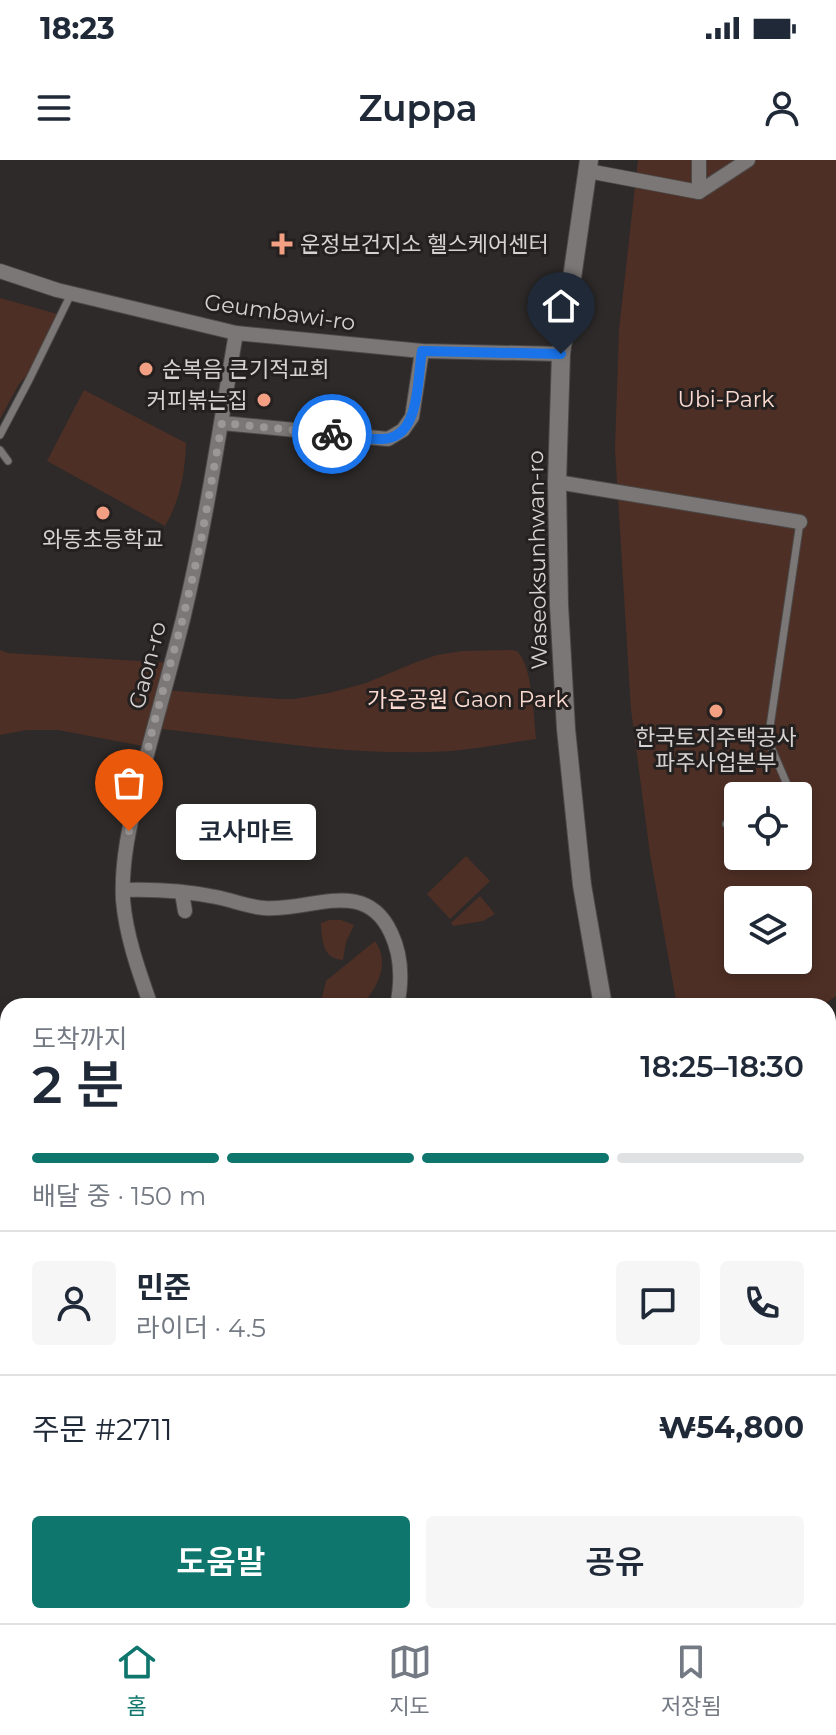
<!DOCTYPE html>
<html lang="ko">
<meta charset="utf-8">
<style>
:root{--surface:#fff;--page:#f6f6f7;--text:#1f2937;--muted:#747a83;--line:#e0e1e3;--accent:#0f766e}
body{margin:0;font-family:Montserrat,"Noto Sans KR",sans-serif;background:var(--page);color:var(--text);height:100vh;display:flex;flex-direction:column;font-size:30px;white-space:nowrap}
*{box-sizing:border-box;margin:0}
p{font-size:26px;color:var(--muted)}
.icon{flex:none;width:44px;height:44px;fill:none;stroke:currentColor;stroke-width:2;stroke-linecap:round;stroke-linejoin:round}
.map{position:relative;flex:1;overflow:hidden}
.panel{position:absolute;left:0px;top:838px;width:836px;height:626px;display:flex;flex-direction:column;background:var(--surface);border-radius:24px 24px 0 0;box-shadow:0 4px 12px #0003}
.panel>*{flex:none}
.controls{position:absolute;left:724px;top:622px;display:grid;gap:16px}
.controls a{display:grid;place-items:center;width:88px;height:88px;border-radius:8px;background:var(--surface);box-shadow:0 4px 12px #0003;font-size:40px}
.pin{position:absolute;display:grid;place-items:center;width:68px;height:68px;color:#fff;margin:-82px -34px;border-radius:50% 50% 50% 0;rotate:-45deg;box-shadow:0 0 8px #0007}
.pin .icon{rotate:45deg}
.courier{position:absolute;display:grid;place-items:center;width:80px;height:80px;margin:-40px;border:6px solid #1a73e8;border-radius:50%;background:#fff;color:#222;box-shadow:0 2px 10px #0007}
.bubble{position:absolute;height:56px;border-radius:8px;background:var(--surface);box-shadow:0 4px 12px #0003;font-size:26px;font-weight:600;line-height:56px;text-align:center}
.overview em{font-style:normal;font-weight:600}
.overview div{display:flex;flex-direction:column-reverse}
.overview{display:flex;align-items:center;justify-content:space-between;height:136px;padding:0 32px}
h1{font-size:52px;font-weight:600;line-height:60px}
.bar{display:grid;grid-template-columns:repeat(4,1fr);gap:12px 8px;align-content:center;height:96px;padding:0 32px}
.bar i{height:10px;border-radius:6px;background:var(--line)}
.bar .selected{background:var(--accent)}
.bar p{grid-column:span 4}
.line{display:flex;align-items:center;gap:20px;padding:0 32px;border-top:2px solid var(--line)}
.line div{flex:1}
.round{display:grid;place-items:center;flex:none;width:84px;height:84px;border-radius:8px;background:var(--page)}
.action{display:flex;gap:16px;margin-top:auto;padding:16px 32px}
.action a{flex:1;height:92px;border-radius:8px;background:var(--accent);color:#fff;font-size:32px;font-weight:600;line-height:92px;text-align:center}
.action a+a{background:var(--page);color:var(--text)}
.status{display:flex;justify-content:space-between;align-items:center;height:56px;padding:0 40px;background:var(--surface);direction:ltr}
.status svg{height:22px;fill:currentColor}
header{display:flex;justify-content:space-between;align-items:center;height:104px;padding:0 32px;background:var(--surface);font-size:36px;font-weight:600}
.tab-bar{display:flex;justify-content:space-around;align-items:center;height:112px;border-top:2px solid var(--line);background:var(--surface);font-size:22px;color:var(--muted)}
.tab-bar a{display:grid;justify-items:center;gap:4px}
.tab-bar .selected{color:var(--accent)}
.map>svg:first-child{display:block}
.green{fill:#4e2f25;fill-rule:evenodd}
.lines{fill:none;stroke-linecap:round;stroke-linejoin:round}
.service-casing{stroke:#4b4847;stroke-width:9}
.minor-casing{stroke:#4b4847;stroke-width:16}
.tertiary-casing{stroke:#4b4847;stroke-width:20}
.secondary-casing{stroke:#4b4847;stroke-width:22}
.service{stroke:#7b7776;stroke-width:7}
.minor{stroke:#7b7776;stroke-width:14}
.tertiary{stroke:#7b7776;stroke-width:18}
.secondary{stroke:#9f7769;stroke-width:20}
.done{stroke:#9a9796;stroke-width:8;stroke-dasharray:0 14.4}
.route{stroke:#1a73e8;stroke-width:10}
.poi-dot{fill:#f39f83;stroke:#24201f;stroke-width:3}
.labels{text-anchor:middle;stroke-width:6;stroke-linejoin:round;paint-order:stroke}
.poi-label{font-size:22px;fill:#d5d2d1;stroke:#24201f;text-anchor:start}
.street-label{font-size:22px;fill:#d5d2d1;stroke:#24201f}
.park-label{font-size:22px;fill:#fbdad0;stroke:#24201f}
</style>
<div class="status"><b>18:23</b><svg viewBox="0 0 49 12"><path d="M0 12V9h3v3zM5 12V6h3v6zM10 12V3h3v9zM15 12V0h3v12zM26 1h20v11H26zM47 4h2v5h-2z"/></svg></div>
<header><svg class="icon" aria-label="menu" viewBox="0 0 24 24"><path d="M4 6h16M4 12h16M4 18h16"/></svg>Zuppa<svg class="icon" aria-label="person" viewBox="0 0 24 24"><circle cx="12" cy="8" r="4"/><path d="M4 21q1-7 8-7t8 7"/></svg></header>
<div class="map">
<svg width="836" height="1463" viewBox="0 0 836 1463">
<rect width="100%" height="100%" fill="#2d2a29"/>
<!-- green -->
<g class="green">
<path d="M 638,0 L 836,0 L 836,836 L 822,846 L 677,846 L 650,694 L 631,549 L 615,289 L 619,170 ZM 738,636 L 798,636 L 798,696 L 738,696 ZM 738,740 L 798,740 L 798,800 L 738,800 Z"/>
<path d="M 0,138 L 61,155 L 37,204 L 19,224 L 0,259 Z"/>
<path d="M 84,230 L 186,283 C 185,313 180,340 165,366 L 47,301 Z"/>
<path d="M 0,490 L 8,493 L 171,503 L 164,530 L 280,539 L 294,539 L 329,533 L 366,523 L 414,503 L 437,495 L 462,491 L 511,490 L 517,491 C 532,504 534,558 536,579 C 501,584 466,591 431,592 C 338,595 246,578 154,568 L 148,587 L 58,570 L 27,570 L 0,575 Z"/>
<path d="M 466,696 L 490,721 L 450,759 L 427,734 Z"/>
<path d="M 480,736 L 495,754 L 483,761 L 453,766 L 451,763 Z"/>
<path d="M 329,760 L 341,760 L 354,765 L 346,782 L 343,800 C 323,799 322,781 321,765 L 321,763 Z"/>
<path d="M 375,781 C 391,803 377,828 361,846 L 320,846 L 326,821 Z"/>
</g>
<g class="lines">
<defs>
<g id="service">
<path d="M 0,275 L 29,220 L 71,134"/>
<path d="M 0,290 L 8,301"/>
<path d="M 792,636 L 768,580 L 800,362"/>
<path d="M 726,664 L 738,666"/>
<path d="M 225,1463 L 229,1456"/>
<path d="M 555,1463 L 556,1456"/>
<path d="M 587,1463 L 587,1456"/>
</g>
<g id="minor">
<path d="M 699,0 L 699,32 L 748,0"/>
<path d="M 588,11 L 699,32"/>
<path d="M 0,111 L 57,130 L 236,173 L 422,191 L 561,194"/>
<path d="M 222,263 L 388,279 L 403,270 L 412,257 L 422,191"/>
<path d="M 557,322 L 800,362"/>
<path d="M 123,730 C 154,729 186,731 216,737 C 232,740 248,747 264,748 C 309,752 365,716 391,773 C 402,796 402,822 397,846"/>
<path d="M 182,733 L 185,751"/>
<path d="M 151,846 C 139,812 126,776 123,740 C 121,701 130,664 139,626 C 153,569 170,512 184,455 C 206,362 220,267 236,173"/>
<path d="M 828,996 L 836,996"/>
</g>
<g id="tertiary">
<path d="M 589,0 L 561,194 L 557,322 L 559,445 L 566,569 L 582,725 L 603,846"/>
<path d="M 673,1463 L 673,1456"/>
</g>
<g id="secondary">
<path d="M 0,1314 L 8,1318"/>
<path d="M 257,1456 L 267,1463"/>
</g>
</defs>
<!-- service casing -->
<use href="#service" class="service-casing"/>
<!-- minor casing -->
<use href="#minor" class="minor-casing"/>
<!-- tertiary casing -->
<use href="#tertiary" class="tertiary-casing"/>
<!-- secondary casing -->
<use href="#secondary" class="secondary-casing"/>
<!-- service -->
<use href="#service" class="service"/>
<!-- minor -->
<use href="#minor" class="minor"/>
<!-- tertiary -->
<use href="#tertiary" class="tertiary"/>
<!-- secondary -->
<use href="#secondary" class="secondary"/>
</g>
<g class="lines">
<!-- done -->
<path class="done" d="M 129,671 L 153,567 L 183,458 L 200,386 L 222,263 L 332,274"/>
<!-- route -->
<path class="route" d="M 332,274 C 348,276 365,280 382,279 C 421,279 417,218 422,191 L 561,194"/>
</g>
<!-- markers -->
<g class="poi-dot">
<path d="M278 72h8v8h8v8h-8v8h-8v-8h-8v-8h8z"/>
<circle cx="146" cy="209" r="8"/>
<circle cx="264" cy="240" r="8"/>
<circle cx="103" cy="353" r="8"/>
<circle cx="716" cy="551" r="8"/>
</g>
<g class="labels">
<!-- poi labels -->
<g class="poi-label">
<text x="300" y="92">운정보건지소 헬스케어센터</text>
<text x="162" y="217">순복음 큰기적교회</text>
<text x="248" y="248" text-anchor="end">커피볶는집</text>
<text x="103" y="387" text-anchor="middle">와동초등학교</text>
<text x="716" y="585" text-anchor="middle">한국토지주택공사<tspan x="716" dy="25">파주사업본부</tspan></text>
</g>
<!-- street labels -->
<g class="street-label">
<text transform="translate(280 152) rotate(8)" y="8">Geumbawi-ro</text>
<text transform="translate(537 400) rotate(-91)" y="8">Waseoksunhwan-ro</text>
<text transform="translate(147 505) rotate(-75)" y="8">Gaon-ro</text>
</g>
<!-- park labels -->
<g class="park-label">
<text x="726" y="247">Ubi-Park</text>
<text x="468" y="547">가온공원 Gaon Park</text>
</g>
</g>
</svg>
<div class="controls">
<a><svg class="icon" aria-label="locate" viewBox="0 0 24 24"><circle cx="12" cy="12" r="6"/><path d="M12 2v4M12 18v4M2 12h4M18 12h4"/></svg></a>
<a><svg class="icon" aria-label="layers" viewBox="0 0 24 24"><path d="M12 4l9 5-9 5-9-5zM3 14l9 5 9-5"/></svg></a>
</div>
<div class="pin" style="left:129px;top:671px;background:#ea580c"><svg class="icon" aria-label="bag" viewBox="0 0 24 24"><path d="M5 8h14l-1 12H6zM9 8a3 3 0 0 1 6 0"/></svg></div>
<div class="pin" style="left:561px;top:194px;background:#1f2937"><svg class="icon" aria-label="home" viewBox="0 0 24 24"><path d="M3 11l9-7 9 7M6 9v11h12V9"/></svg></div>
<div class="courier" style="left:332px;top:274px"><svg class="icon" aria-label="bike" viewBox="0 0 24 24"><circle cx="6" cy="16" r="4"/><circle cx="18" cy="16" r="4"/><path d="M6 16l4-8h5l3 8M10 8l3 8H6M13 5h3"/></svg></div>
<div class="bubble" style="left:176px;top:644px;width:140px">코사마트</div>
<section class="panel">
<div class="overview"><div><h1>2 분</h1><p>도착까지</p></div><em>18:25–18:30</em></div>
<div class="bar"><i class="selected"></i><i class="selected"></i><i class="selected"></i><i></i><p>배달 중 · 150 m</p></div>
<div class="line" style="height:144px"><a class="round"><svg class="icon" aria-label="person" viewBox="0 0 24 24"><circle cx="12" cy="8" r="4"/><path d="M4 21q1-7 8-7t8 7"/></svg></a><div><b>민준</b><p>라이더 · 4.5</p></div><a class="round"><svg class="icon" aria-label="chat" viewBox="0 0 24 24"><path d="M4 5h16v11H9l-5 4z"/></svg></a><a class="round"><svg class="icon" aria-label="phone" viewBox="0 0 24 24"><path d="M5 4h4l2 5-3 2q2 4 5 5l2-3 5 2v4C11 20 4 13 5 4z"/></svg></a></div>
<div class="line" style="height:104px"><div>주문 #2711</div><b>₩54,800</b></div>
<div class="action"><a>도움말</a><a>공유</a></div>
</section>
</div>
<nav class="tab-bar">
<a class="selected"><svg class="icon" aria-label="home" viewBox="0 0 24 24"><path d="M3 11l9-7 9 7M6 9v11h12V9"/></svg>홈</a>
<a><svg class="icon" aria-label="map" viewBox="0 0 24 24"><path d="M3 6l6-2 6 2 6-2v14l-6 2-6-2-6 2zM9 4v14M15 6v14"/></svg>지도</a>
<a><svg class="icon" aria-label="saved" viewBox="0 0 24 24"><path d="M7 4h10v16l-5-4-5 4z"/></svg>저장됨</a>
</nav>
